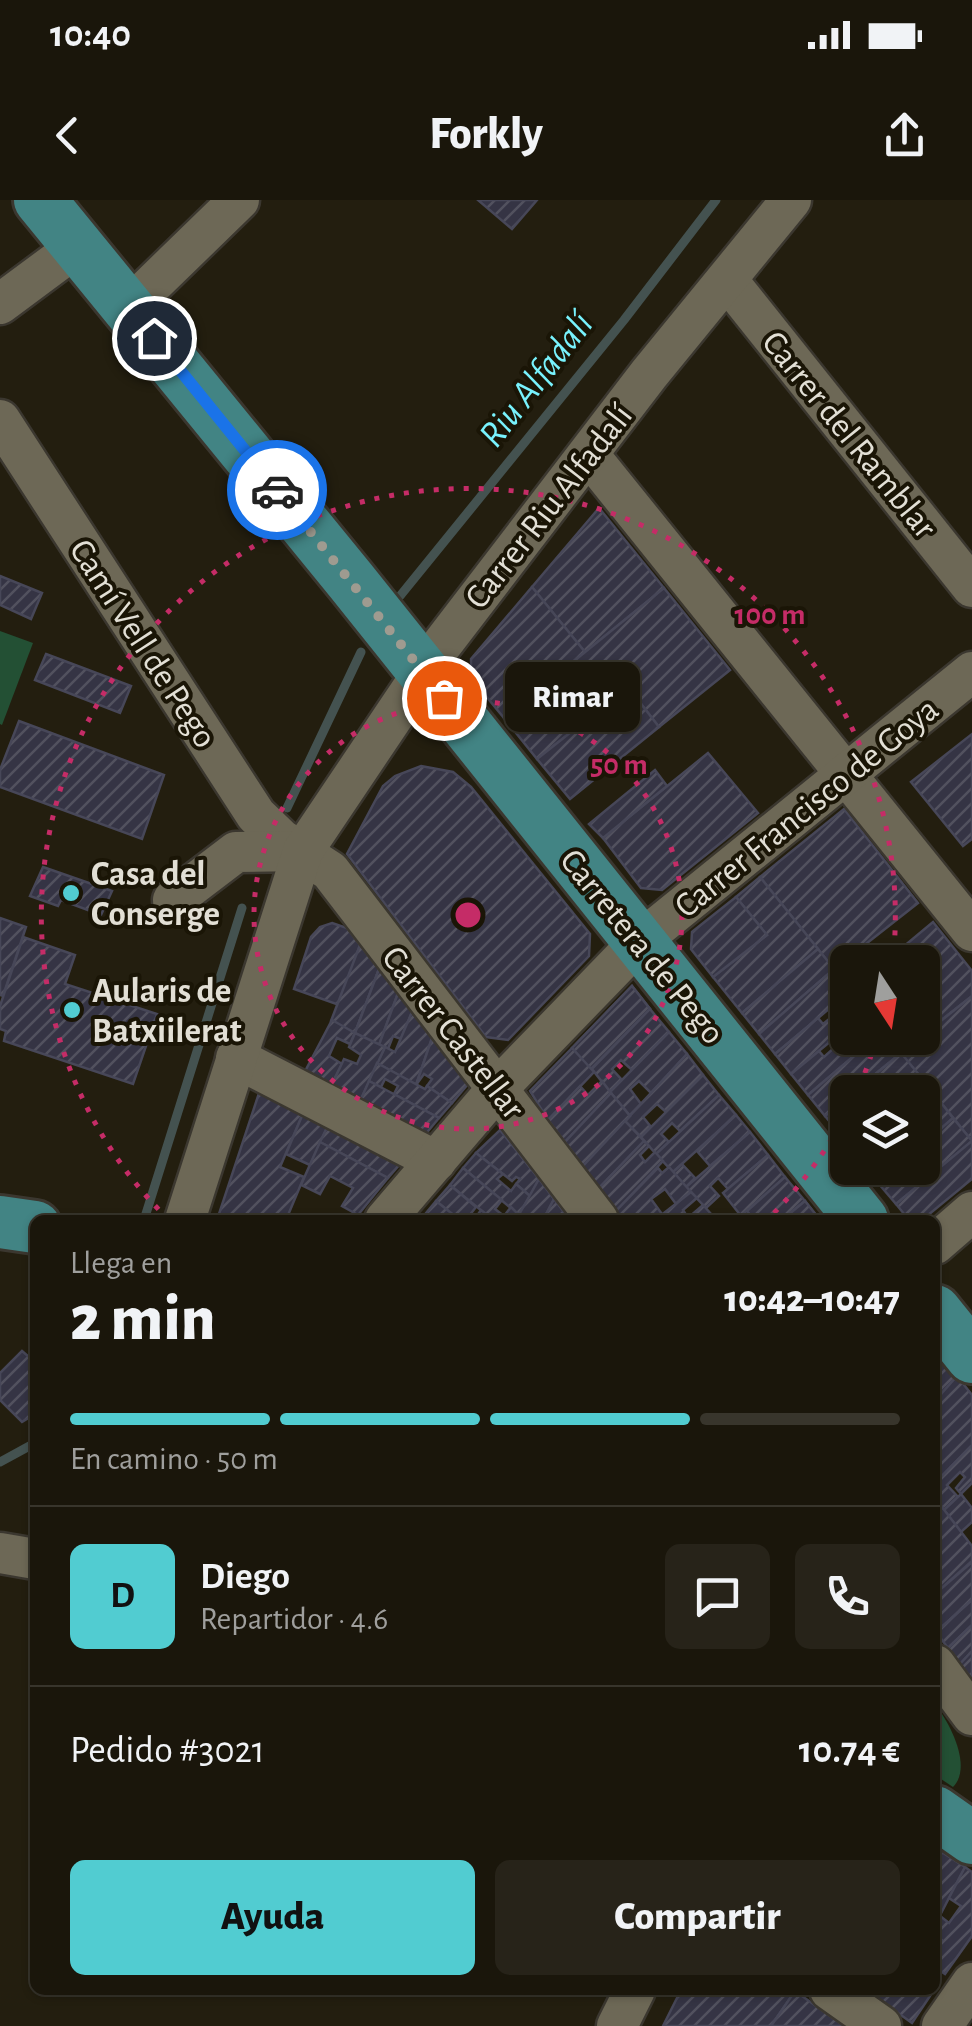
<!DOCTYPE html>
<html lang="es">
<meta charset="utf-8">
<style>
:root{--surface:#1a160b;--page:#272319;--text:#f1f3f6;--muted:#9f9f9d;--line:#38352c;--accent:#51ccd1}
body{margin:0;font-family:"Alegreya Sans",sans-serif;background:var(--page);color:var(--text);height:100vh;display:flex;flex-direction:column;font-size:38px;white-space:nowrap}
*{box-sizing:border-box;margin:0}
p{font-size:32px;color:var(--muted)}
.icon{flex:none;width:55px;height:55px;fill:none;stroke:currentColor;stroke-width:2;stroke-linecap:round;stroke-linejoin:round}
.map{position:relative;flex:1;overflow:hidden}
.panel{position:absolute;left:30px;top:1015px;width:910px;height:780px;display:flex;flex-direction:column;background:var(--surface);border-radius:15px;box-shadow:0 2px 8px #0004,0 0 0 2px var(--line)}
.panel>*{flex:none}
.needle{width:65px;rotate:168deg}
.fabs{position:absolute;left:830px;top:745px;display:grid;gap:20px}
.fabs a{display:grid;place-items:center;width:110px;height:110px;border-radius:15px;background:var(--surface);box-shadow:0 2px 8px #0004,0 0 0 2px var(--line);font-size:50px}
.pin{position:absolute;display:grid;place-items:center;width:85px;height:85px;color:#fff;margin:-42px;border:5px solid #fff;border-radius:50%;box-shadow:0 2px 10px #0007}
.courier{position:absolute;display:grid;place-items:center;width:100px;height:100px;margin:-50px;border:8px solid #1a73e8;border-radius:50%;background:#fff;color:#222;box-shadow:0 2px 12px #0007}
.bubble{position:absolute;height:70px;border-radius:15px;background:var(--surface);box-shadow:0 2px 8px #0004,0 0 0 2px var(--line);font-size:32px;font-weight:800;line-height:70px;text-align:center}
.headline em{font-style:normal;font-weight:800}
.headline div{display:flex;flex-direction:column-reverse}
.headline{display:flex;align-items:center;justify-content:space-between;height:170px;padding:0 40px}
h1{font-size:65px;font-weight:800;line-height:75px}
.bar{display:grid;grid-template-columns:repeat(4,1fr);gap:15px 10px;align-content:center;height:120px;padding:0 40px}
.bar i{height:12px;border-radius:8px;background:var(--line)}
.bar .selected{background:var(--accent)}
.bar p{grid-column:span 4}
.line{display:flex;align-items:center;gap:25px;padding:0 40px;border-top:2px solid var(--line)}
.line div{flex:1}
.round{display:grid;place-items:center;flex:none;width:105px;height:105px;border-radius:15px;background:var(--page)}
.button{display:flex;gap:20px;margin-top:auto;padding:20px 40px}
.button a{flex:1;height:115px;border-radius:15px;background:var(--accent);color:#111;font-size:40px;font-weight:800;line-height:115px;text-align:center}
.button a+a{background:var(--page);color:var(--text)}
.status{display:flex;justify-content:space-between;align-items:center;height:70px;padding:0 50px;background:var(--surface);direction:ltr}
.status svg{height:28px;fill:currentColor}
header{display:flex;justify-content:space-between;align-items:center;height:130px;padding:0 40px;background:var(--surface);font-size:45px;font-weight:800}
.map>svg:first-child{display:block}
.garden{fill:#235034}
.lines{fill:none;stroke-linecap:round;stroke-linejoin:round}
.stream{stroke:#445250;stroke-width:9}
.building{fill:url(#building-hatch);stroke:#474758;stroke-width:2.5}
.minor-casing{stroke:#3b372f;stroke-width:45}
.major-casing{stroke:#3b372f;stroke-width:58}
.minor{stroke:#6d6856;stroke-width:40}
.major{stroke:#428484;stroke-width:52}
.done{stroke:#9f9b90;stroke-width:10;stroke-dasharray:0 18}
.route{stroke:#1a73e8;stroke-width:12}
.ring{fill:none;stroke:#c52c67;stroke-width:5;stroke-dasharray:5 10}
.poi-dot{fill:#51ccd1;stroke:#1a1506;stroke-width:4}
.labels{text-anchor:middle;stroke-width:8;stroke-linejoin:round;paint-order:stroke}
.street-label{font-size:35px;fill:#e2dfd5;stroke:#1a1506}
.poi-label{font-size:35px;font-weight:bold;fill:#e2dfd5;stroke:#1a1506;text-anchor:start}
.water-label{font-size:38px;font-style:italic;fill:#78f2fd;stroke:#1a1506}
.centre{fill:#c52c67;stroke:#1a1506;stroke-width:5}
.ring-label{font-size:30px;text-anchor:middle;font-weight:bold;fill:#c52c67;stroke:#1a1506;stroke-width:8;stroke-linejoin:round;paint-order:stroke}
</style>
<div class="status"><b>10:40</b><svg viewBox="0 0 49 12"><path d="M0 12V9h3v3zM5 12V6h3v6zM10 12V3h3v9zM15 12V0h3v12zM26 1h20v11H26zM47 4h2v5h-2z"/></svg></div>
<header><svg class="icon" aria-label="back" viewBox="0 0 24 24"><path d="M15 5l-7 7 7 7"/></svg>Forkly<svg class="icon" aria-label="share" viewBox="0 0 24 24"><path d="M12 15V3M7 8l5-5 5 5M5 13v7h14v-7"/></svg></header>
<div class="map">
<svg width="972" height="1826" viewBox="0 0 972 1826">
<defs>
<pattern id="building-hatch" width="6" height="6" patternUnits="userSpaceOnUse" patternTransform="scale(2.5)"><rect width="6" height="6" fill="#353444"/><path d="M-1 1l2-2M0 6l6-6M5 7l2-2" fill="none" stroke="#52515e"/></pattern>
</defs>
<rect width="100%" height="100%" fill="#231e0f"/>
<!-- garden -->
<g class="garden">
<path d="M 0,431 L 33,443 L 2,525 L 0,524 Z"/>
<path d="M 935,1504 C 952,1526 972,1568 953,1587 L 935,1575 Z"/>
</g>
<g class="lines">
<!-- stream -->
<g class="stream">
<path d="M 400,396 L 624,120 L 716,0"/>
<path d="M 287,608 L 361,452"/>
<path d="M 144,1020 L 242,708"/>
<path d="M 0,1262 L 35,1243"/>
</g>
</g>
<!-- building -->
<g class="building">
<path d="M 478,0 L 537,0 L 512,29 Z"/>
<path d="M 599,308 L 664,388 L 585,452 L 532,387 Z"/>
<path d="M 0,376 L 42,393 L 31,419 L 0,405 Z"/>
<path d="M 532,387 L 585,452 L 504,518 L 471,478 L 471,459 Z"/>
<path d="M 664,388 L 730,470 L 659,527 L 628,487 L 537,559 L 504,518 Z"/>
<path d="M 46,454 L 131,486 L 120,513 L 35,480 Z"/>
<path d="M 628,487 L 659,527 L 570,599 L 537,559 Z"/>
<path d="M 19,521 L 164,575 L 142,639 L 0,587 L 0,570 Z"/>
<path d="M 972,534 L 972,639 L 963,646 L 911,582 Z"/>
<path d="M 708,553 L 758,613 L 662,690 L 641,688 L 603,638 Z"/>
<path d="M 421,566 L 453,572 L 471,587 L 590,734 L 589,756 L 508,840 L 486,837 L 347,654 L 383,586 L 395,576 Z"/>
<path d="M 655,570 L 667,586 L 603,638 L 589,624 Z"/>
<path d="M 844,609 L 918,703 L 834,769 L 760,677 Z"/>
<path d="M 43,667 L 112,691 L 101,715 L 61,700 L 58,706 L 30,696 Z"/>
<path d="M 760,677 L 818,749 L 742,813 L 713,777 L 767,735 L 736,697 Z"/>
<path d="M 736,697 L 767,735 L 713,777 L 691,749 L 692,732 Z"/>
<path d="M 0,718 L 26,727 L 3,796 L 0,795 Z"/>
<path d="M 933,722 L 972,771 L 972,796 L 922,835 L 922,762 L 885,762 Z"/>
<path d="M 332,723 L 347,728 L 360,745 L 339,805 L 294,789 L 311,737 L 320,727 Z"/>
<path d="M 23,737 L 75,755 L 65,784 L 157,814 L 133,884 L 4,841 L 6,831 L 0,829 L 0,806 Z"/>
<path d="M 360,745 L 379,769 L 355,833 L 331,821 Z"/>
<path d="M 818,749 L 834,769 L 759,834 L 742,813 Z"/>
<path d="M 379,769 L 398,793 L 379,845 L 355,833 Z"/>
<path d="M 379,769 L 398,793 L 379,845 L 355,833 Z"/>
<path d="M 834,769 L 848,786 L 848,793 L 775,854 L 759,834 Z"/>
<path d="M 632,786 L 650,809 L 590,870 L 572,848 Z"/>
<path d="M 632,786 L 650,809 L 590,870 L 572,848 Z"/>
<path d="M 398,793 L 412,812 L 401,839 L 393,836 L 388,849 L 379,845 Z"/>
<path d="M 848,793 L 848,827 L 791,874 L 775,854 L 818,818 L 823,824 L 828,820 L 831,823 L 844,812 L 836,802 Z"/>
<path d="M 972,796 L 972,941 L 901,853 Z"/>
<path d="M 650,809 L 669,832 L 632,870 L 621,860 L 612,869 L 622,880 L 610,892 L 592,869 Z"/>
<path d="M 412,812 L 432,838 L 416,885 L 377,863 L 385,847 L 395,852 Z"/>
<path d="M 332,820 L 355,833 L 350,844 L 337,838 L 329,856 L 342,864 L 327,893 L 301,879 Z"/>
<path d="M 845,829 L 848,838 L 875,838 L 808,895 L 791,874 L 819,851 L 824,857 L 834,848 L 829,842 Z"/>
<path d="M 669,832 L 687,854 L 651,893 L 639,881 L 630,889 L 641,904 L 630,916 L 610,892 Z"/>
<path d="M 355,833 L 385,847 L 357,908 L 328,893 L 344,859 L 357,864 L 361,855 L 349,847 Z"/>
<path d="M 432,838 L 468,884 L 452,903 L 427,886 L 432,879 L 424,874 L 416,885 Z"/>
<path d="M 875,838 L 889,838 L 901,853 L 853,892 L 848,892 L 848,897 L 825,916 L 808,895 Z"/>
<path d="M 889,838 L 920,838 L 901,853 Z"/>
<path d="M 572,848 L 594,872 L 548,920 L 530,891 Z"/>
<path d="M 901,853 L 920,876 L 900,892 L 864,892 L 860,887 Z"/>
<path d="M 687,854 L 703,875 L 666,912 L 657,904 L 643,917 L 651,927 L 641,937 L 625,921 Z"/>
<path d="M 377,863 L 425,889 L 427,886 L 452,903 L 439,918 L 394,894 L 398,886 L 385,879 L 381,887 L 369,881 Z"/>
<path d="M 703,875 L 719,895 L 680,931 L 672,923 L 661,934 L 669,942 L 656,954 L 641,937 Z"/>
<path d="M 920,876 L 935,895 L 922,906 L 922,892 L 900,892 Z"/>
<path d="M 263,881 L 307,904 L 280,967 L 304,977 L 286,1020 L 217,1020 Z"/>
<path d="M 369,881 L 439,918 L 419,942 L 357,908 Z"/>
<path d="M 602,881 L 611,893 L 565,942 L 548,920 L 580,886 L 588,895 Z"/>
<path d="M 611,893 L 630,916 L 583,966 L 565,942 Z"/>
<path d="M 611,893 L 630,916 L 583,966 L 565,942 Z"/>
<path d="M 719,895 L 736,915 L 673,972 L 656,954 Z"/>
<path d="M 935,895 L 953,918 L 922,945 L 922,925 L 931,918 L 922,907 Z"/>
<path d="M 848,897 L 848,936 L 844,939 L 825,916 Z"/>
<path d="M 307,904 L 332,917 L 310,965 L 286,954 Z"/>
<path d="M 736,915 L 750,932 L 710,966 L 697,951 Z"/>
<path d="M 332,917 L 406,957 L 388,978 L 320,942 Z"/>
<path d="M 953,918 L 972,941 L 896,1004 L 878,983 L 896,968 L 922,968 L 922,950 L 927,955 L 938,947 L 930,938 Z"/>
<path d="M 625,921 L 644,941 L 599,988 L 583,966 Z"/>
<path d="M 500,930 L 539,979 L 530,996 L 516,984 L 520,979 L 516,977 L 512,981 L 476,953 Z"/>
<path d="M 750,932 L 768,955 L 728,989 L 718,978 L 710,986 L 719,996 L 706,1008 L 686,987 Z"/>
<path d="M 644,941 L 649,946 L 640,955 L 645,962 L 655,952 L 663,961 L 616,1011 L 599,988 Z"/>
<path d="M 972,941 L 972,979 L 922,1020 L 909,1020 L 896,1004 Z"/>
<path d="M 320,942 L 388,978 L 358,1015 L 342,1006 L 353,988 L 330,976 L 320,994 L 301,985 Z"/>
<path d="M 476,953 L 503,974 L 497,979 L 511,991 L 516,984 L 530,996 L 519,1015 L 463,968 Z"/>
<path d="M 768,955 L 785,977 L 741,1016 L 723,993 Z"/>
<path d="M 682,964 L 695,978 L 686,987 L 673,972 Z"/>
<path d="M 669,967 L 691,992 L 676,1004 L 665,989 L 651,999 L 662,1014 L 655,1020 L 623,1020 L 616,1011 L 658,968 L 662,973 Z"/>
<path d="M 463,968 L 502,1000 L 495,1009 L 504,1016 L 511,1007 L 519,1015 L 516,1020 L 493,1020 L 450,985 Z"/>
<path d="M 866,968 L 896,968 L 878,983 Z"/>
<path d="M 785,977 L 805,1001 L 781,1020 L 755,1020 L 747,1011 Z"/>
<path d="M 539,979 L 554,999 L 543,1020 L 516,1020 Z"/>
<path d="M 450,985 L 476,1007 L 469,1016 L 474,1020 L 481,1010 L 490,1017 L 488,1020 L 459,1020 L 436,1001 Z"/>
<path d="M 691,992 L 697,998 L 683,1010 L 688,1018 L 703,1005 L 712,1015 L 706,1020 L 655,1020 Z"/>
<path d="M 554,999 L 570,1020 L 543,1020 Z"/>
<path d="M 436,1001 L 460,1020 L 425,1020 L 422,1018 Z"/>
<path d="M 805,1001 L 820,1020 L 782,1020 Z"/>
<path d="M 805,1001 L 820,1020 L 782,1020 Z"/>
<path d="M 22,1151 L 35,1162 L 35,1214 L 22,1222 L 0,1200 L 0,1173 Z"/>
<path d="M 938,1154 L 957,1176 L 935,1201 L 935,1158 Z"/>
<path d="M 957,1176 L 972,1195 L 972,1245 L 935,1283 L 935,1201 Z"/>
<path d="M 972,1245 L 972,1283 L 961,1294 L 956,1288 L 965,1277 L 960,1272 L 947,1285 L 958,1297 L 944,1310 L 935,1298 L 935,1283 Z"/>
<path d="M 961,1294 L 972,1308 L 972,1322 L 961,1332 L 944,1310 Z"/>
<path d="M 935,1298 L 972,1346 L 972,1361 L 935,1394 Z"/>
<path d="M 972,1362 L 972,1400 L 936,1432 L 935,1394 Z"/>
<path d="M 972,1400 L 972,1425 L 948,1448 L 936,1432 Z"/>
<path d="M 972,1425 L 972,1451 L 960,1464 L 948,1448 Z"/>
<path d="M 972,1451 L 972,1479 L 960,1464 Z"/>
<path d="M 937,1649 L 965,1667 L 935,1725 L 935,1654 Z"/>
<path d="M 965,1667 L 972,1672 L 972,1736 L 945,1774 L 935,1767 L 935,1750 L 942,1740 L 935,1735 L 935,1725 L 940,1716 L 949,1723 L 961,1706 L 949,1698 Z"/>
<path d="M 681,1790 L 793,1790 L 795,1791 L 771,1826 L 663,1826 Z"/>
<path d="M 866,1790 L 934,1790 L 912,1823 Z"/>
<path d="M 795,1791 L 844,1826 L 771,1826 Z"/>
</g>
<g class="lines">
<defs>
<g id="minor">
<path d="M 728,81 L 972,387"/>
<path d="M 0,104 L 78,46"/>
<path d="M 129,107 L 239,0"/>
<path d="M 0,220 L 256,615 L 281,639 L 330,671 L 598,1020"/>
<path d="M 589,255 L 972,731"/>
<path d="M 173,700 L 236,652 L 303,651"/>
<path d="M 236,858 L 436,961"/>
<path d="M 185,1020 L 303,651 L 440,447 L 649,174 L 791,0"/>
<path d="M 385,1020 L 497,889 L 640,741 L 972,472"/>
<path d="M 935,1044 L 972,1012"/>
<path d="M 0,1353 L 35,1359"/>
<path d="M 935,1465 L 972,1515"/>
<path d="M 830,1790 L 881,1826"/>
<path d="M 617,1826 L 635,1790"/>
<path d="M 942,1826 L 972,1783"/>
</g>
<g id="major">
<path d="M 40,0 L 351,381 L 862,1020"/>
<path d="M 0,1022 L 35,1027"/>
<path d="M 935,1111 L 972,1157"/>
<path d="M 935,1612 L 972,1638"/>
</g>
</defs>
<!-- minor casing -->
<use href="#minor" class="minor-casing"/>
<!-- major casing -->
<use href="#major" class="major-casing"/>
<!-- minor -->
<use href="#minor" class="minor"/>
<!-- major -->
<use href="#major" class="major"/>
</g>
<g class="lines">
<!-- done -->
<path class="done" d="M 277,290 L 444,498"/>
<!-- route -->
<path class="route" d="M 154,138 L 277,290"/>
</g>
<!-- distance rings -->
<g class="ring">
<circle cx="468" cy="715" r="214"/>
<path d="M876 840A427 427 0 0 1 857 892M847 912A427 427 0 0 1 767 1020M169 1020A427 427 0 1 1 893 760"/>
</g>
<!-- markers -->
<g class="poi-dot">
<circle cx="71" cy="693" r="10"/>
<circle cx="72" cy="810" r="10"/>
</g>
<g class="labels">
<!-- street labels -->
<g class="street-label">
<text transform="translate(850 234) rotate(51)" y="12">Carrer del Ramblar</text>
<text transform="translate(548 306) rotate(-52)" y="12">Carrer Riu Alfadalí</text>
<text transform="translate(144 443) rotate(57)" y="12">Camí Vell de Pego</text>
<text transform="translate(806 607) rotate(-39)" y="12">Carrer Francisco de Goya</text>
<text transform="translate(643 746) rotate(51)" y="12">Carretera de Pego</text>
<text transform="translate(454 832) rotate(52)" y="12">Carrer Castellar</text>
</g>
<!-- poi labels -->
<g class="poi-label">
<text x="91" y="685">Casa del<tspan x="91" dy="40">Conserge</tspan></text>
<text x="92" y="802">Aularis de<tspan x="92" dy="40">Batxiilerat</tspan></text>
</g>
<!-- water labels -->
<g class="water-label">
<text transform="translate(535 179) rotate(-52)" y="13">Riu Alfadalí</text>
</g>
</g>
<circle cx="468" cy="715" r="15" class="centre"/>
<g class="ring-label">
<text x="770" y="424">100 m</text>
<text x="619" y="574">50 m</text>
</g>
</svg>
<div class="fabs">
<a><svg class="needle" viewBox="-14 -14 28 28"><path d="M0-13l5 13h-10z" fill="#e53935"/><path d="M0 13l5-13h-10z" fill="#9f9f9d"/></svg></a>
<a><svg class="icon" aria-label="layers" viewBox="0 0 24 24"><path d="M12 4l9 5-9 5-9-5zM3 14l9 5 9-5"/></svg></a>
</div>
<div class="pin" style="left:444px;top:498px;background:#ea580c"><svg class="icon" aria-label="bag" viewBox="0 0 24 24"><path d="M5 8h14l-1 12H6zM9 8a3 3 0 0 1 6 0"/></svg></div>
<div class="pin" style="left:154px;top:138px;background:#1f2937"><svg class="icon" aria-label="home" viewBox="0 0 24 24"><path d="M3 11l9-7 9 7M6 9v11h12V9"/></svg></div>
<div class="courier" style="left:277px;top:290px"><svg class="icon" aria-label="car" viewBox="0 0 24 24"><path d="M5 17H2v-5l4-1 3-4h7l3 4 3 1v5h-3M9 17h6M6 11h13"/><circle cx="7" cy="17" r="2"/><circle cx="17" cy="17" r="2"/></svg></div>
<div class="bubble" style="left:505px;top:462px;width:135px">Rimar</div>
<section class="panel">
<div class="headline"><div><h1>2 min</h1><p>Llega en</p></div><em>10:42–10:47</em></div>
<div class="bar"><i class="selected"></i><i class="selected"></i><i class="selected"></i><i></i><p>En camino · 50 m</p></div>
<div class="line" style="height:180px"><b class="round" style="background:var(--accent);color:#111">D</b><div><b>Diego</b><p>Repartidor · 4.6</p></div><a class="round"><svg class="icon" aria-label="chat" viewBox="0 0 24 24"><path d="M4 5h16v11H9l-5 4z"/></svg></a><a class="round"><svg class="icon" aria-label="phone" viewBox="0 0 24 24"><path d="M5 4h4l2 5-3 2q2 4 5 5l2-3 5 2v4C11 20 4 13 5 4z"/></svg></a></div>
<div class="line" style="height:130px"><div>Pedido #3021</div><b>10.74 €</b></div>
<div class="button"><a>Ayuda</a><a>Compartir</a></div>
</section>
</div>
